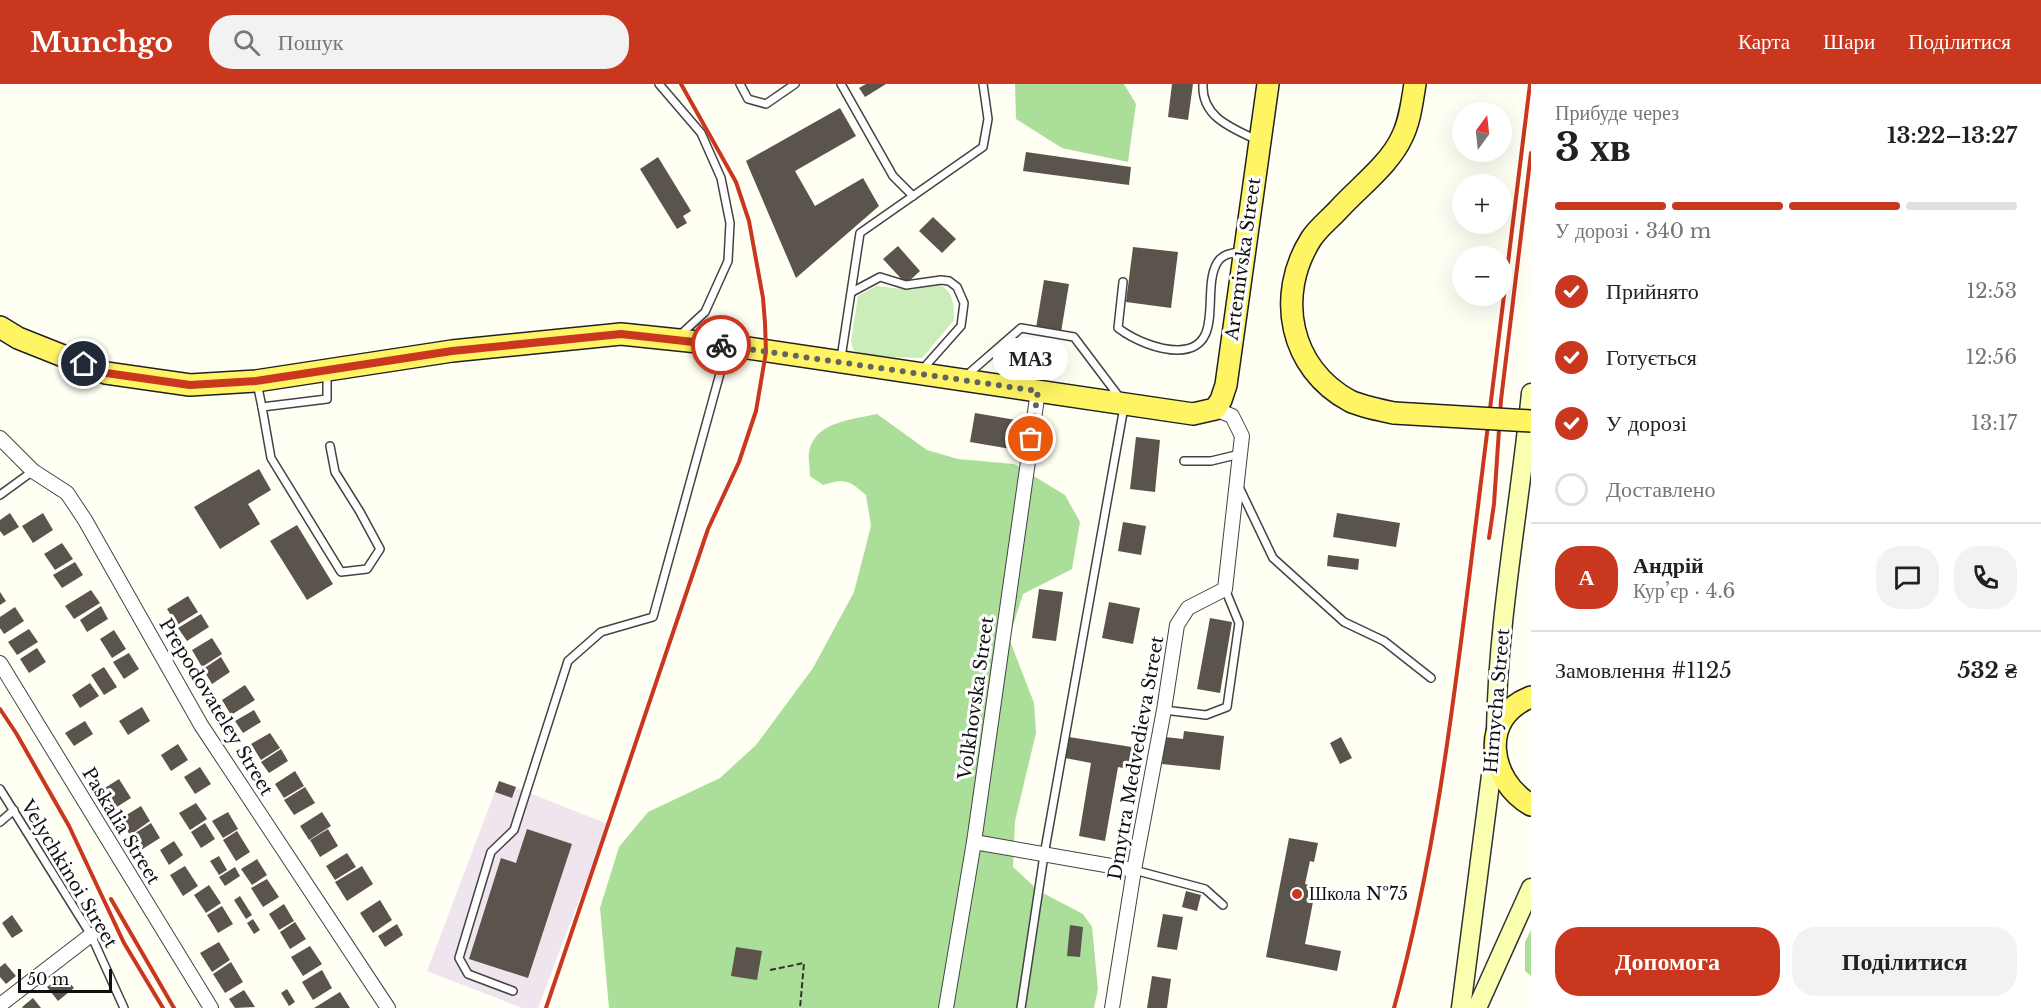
<!DOCTYPE html>
<html lang="uk">
<meta charset="utf-8">
<style>
:root{--surface:#fff;--page:#f2f2f2;--text:#222;--muted:#767676;--line:#e0e0e0;--accent:#c9371f}
body{margin:0;font-family:"Libre Baskerville",serif;background:var(--page);color:var(--text);height:100vh;display:flex;flex-direction:column;font-size:22px;white-space:nowrap}
*{box-sizing:border-box;margin:0}
p{font-size:20px;color:var(--muted)}
.icon{flex:none;width:33px;height:33px;fill:none;stroke:currentColor;stroke-width:2;stroke-linecap:round;stroke-linejoin:round}
.map{position:relative;flex:1;overflow:hidden}
.drawer{display:flex;flex-direction:column;background:var(--surface);width:510px}
.drawer>*{flex:none}
.needle{width:39px;rotate:15deg}
.fabs{position:absolute;left:1452px;top:18px;display:grid;gap:12px}
.fabs a{display:grid;place-items:center;width:60px;height:60px;border-radius:50%;background:var(--surface);box-shadow:0 6px 24px #0002;font-size:30px}
.scale{position:absolute;left:18px;bottom:15px;width:94px;box-sizing:border-box;padding-left:6px;border:3px solid #101010;border-top:0;font-size:16px;line-height:21px;white-space:nowrap;color:#101010;-webkit-text-stroke:4px #fff;paint-order:stroke}
.pin{position:absolute;display:grid;place-items:center;width:51px;height:51px;color:#fff;margin:-26px;border:3px solid #fff;border-radius:50%;box-shadow:0 2px 6px #0007}
.courier{position:absolute;display:grid;place-items:center;width:60px;height:60px;margin:-30px;border:4px solid #c9371f;border-radius:50%;background:#fff;color:#222;box-shadow:0 2px 8px #0007}
.bubble{position:absolute;height:42px;border-radius:21px;background:var(--surface);box-shadow:0 6px 24px #0002;font-size:20px;font-weight:800;line-height:42px;text-align:center}
.head em{font-style:normal;font-weight:800}
.head div{display:flex;flex-direction:column-reverse}
.head{display:flex;align-items:center;justify-content:space-between;height:102px;padding:0 24px}
h1{font-size:39px;font-weight:800;line-height:45px}
.bar{display:grid;grid-template-columns:repeat(4,1fr);gap:9px 6px;align-content:center;height:72px;padding:0 24px}
.bar i{height:8px;border-radius:4px;background:var(--line)}
.bar .current{background:var(--accent)}
.bar p{grid-column:span 4}
.line{display:flex;align-items:center;gap:15px;padding:0 24px;border-top:2px solid var(--line)}
.line div{flex:1}
.round{display:grid;place-items:center;flex:none;width:63px;height:63px;border-radius:24px;background:var(--page)}
ol{padding:0 24px;list-style:none}
li{display:flex;align-items:center;gap:18px;height:66px}
li p{margin-inline-start:auto}
li .icon{padding:6px;border-radius:50%;background:var(--accent);color:#fff;stroke-width:4}
li:last-child{color:var(--muted)}
li i{width:33px;height:33px;border:3px solid var(--line);border-radius:50%}
.action{display:flex;gap:12px;margin-top:auto;padding:12px 24px}
.action a{flex:1;height:69px;border-radius:24px;background:var(--accent);color:#fff;font-size:24px;font-weight:800;line-height:69px;text-align:center}
.action a+a{background:var(--page);color:var(--text)}
header{display:flex;align-items:center;gap:36px;box-sizing:border-box;height:84px;padding:0 30px;background:var(--accent);color:#fff}
header strong{font-size:28px}
nav{display:flex;gap:33px;margin-inline-start:auto;font-size:21px}
.search{width:420px;height:54px;background:var(--page);display:flex;align-items:center;gap:15px;box-sizing:border-box;padding:0 21px;border-radius:24px;color:var(--muted);font-size:22px}
main{display:flex;flex:1;min-height:0}
.map>svg:first-child{display:block}
.industrial{fill:#efe5ee}
.green{fill:#cbedba}
.forest{fill:#abde98}
.building{fill:#5a544c}
.lines{fill:none;stroke-linecap:round;stroke-linejoin:round}
.service-casing{stroke:#434343;stroke-width:10}
.minor-casing{stroke:#434343;stroke-width:16}
.secondary-casing{stroke:#323232;stroke-width:21}
.primary-casing{stroke:#212121;stroke-width:24}
.path{stroke:#323232;stroke-width:2;stroke-dasharray:6 3;stroke-linecap:butt}
.service{stroke:#fff;stroke-width:7}
.minor{stroke:#fff;stroke-width:14}
.secondary{stroke:#f9ffaf;stroke-width:18}
.primary{stroke:#fff564;stroke-width:21}
.rail{stroke:#c9371f;stroke-width:4}
.primary-bridge-casing{stroke:#212121;stroke-width:24;stroke-linecap:butt}
.primary-bridge{stroke:#fff564;stroke-width:21}
.done{stroke:#646460;stroke-width:6;stroke-dasharray:0 10.8}
.route{stroke:#c9371f;stroke-width:8}
.poi-dot{fill:#c9371f;stroke:#fff;stroke-width:2}
.labels{text-anchor:middle;stroke-width:6;stroke-linejoin:round;paint-order:stroke}
.street-label{font-size:18px;fill:#101010;stroke:#fff}
.poi-label{font-size:18px;fill:#101010;stroke:#fff;text-anchor:start}
</style>
<header>
<strong>Munchgo</strong>
<div class="search"><svg class="icon" aria-label="search" viewBox="0 0 24 24"><circle cx="10" cy="10" r="6"/><path d="M15 15l6 6"/></svg>Пошук</div>
<nav><a>Карта</a><a>Шари</a><a>Поділитися</a></nav>
</header>
<main>
<div class="map">
<svg width="1531" height="924" viewBox="0 0 1531 924">
<rect width="100%" height="100%" fill="#fffff4"/>
<!-- industrial -->
<path class="industrial" d="M 499,697 L 608,740 L 538,924 L 522,924 L 427,887 Z"/>
<!-- green -->
<path class="green" d="M 939,200 C 954,209 954,220 954,236 L 922,274 L 860,272 L 853,265 L 851,257 L 858,212 L 876,202 L 912,206 Z"/>
<!-- forest -->
<g class="forest">
<path d="M 1015,0 L 1124,0 L 1136,20 L 1128,78 L 1062,64 L 1016,35 Z"/>
<path d="M 877,330 L 927,366 L 958,375 L 1014,380 L 1065,411 L 1080,438 L 1072,485 L 1023,510 L 1009,554 L 1034,619 L 1036,649 L 1015,737 L 1013,783 L 1039,807 L 1083,830 L 1092,843 L 1098,905 L 1094,924 L 609,924 L 600,824 L 619,763 L 648,728 L 720,694 L 756,661 L 813,584 L 854,508 L 871,442 L 866,411 C 849,396 845,394 823,401 L 810,392 C 810,385 808,375 809,368 C 815,337 852,336 877,330 Z"/>
<path d="M 1531,846 L 1531,892 L 1525,887 L 1525,858 Z"/>
</g>
<!-- building -->
<g class="building">
<path d="M 866,0 L 886,0 L 865,13 L 859,4 Z"/>
<path d="M 1172,0 L 1193,0 L 1188,36 L 1168,33 Z"/>
<path d="M 840,24 L 856,52 L 795,87 L 815,122 L 863,94 L 879,122 L 796,194 L 746,77 Z"/>
<path d="M 1026,68 L 1131,83 L 1129,101 L 1023,87 Z"/>
<path d="M 658,73 L 691,127 L 683,132 L 687,139 L 677,145 L 640,85 Z"/>
<path d="M 933,133 L 956,155 L 942,169 L 919,147 Z"/>
<path d="M 898,162 L 920,187 L 906,200 L 883,175 Z"/>
<path d="M 1133,163 L 1178,168 L 1171,224 L 1126,218 Z"/>
<path d="M 1044,196 L 1069,200 L 1061,248 L 1036,244 Z"/>
<path d="M 975,329 L 1016,336 L 1011,365 L 970,358 Z"/>
<path d="M 1136,353 L 1160,356 L 1155,408 L 1130,405 Z"/>
<path d="M 259,385 L 271,406 L 248,420 L 260,440 L 220,465 L 194,423 Z"/>
<path d="M 10,429 L 19,443 L 4,452 L 0,447 L 0,436 Z"/>
<path d="M 43,429 L 53,446 L 33,459 L 22,442 Z"/>
<path d="M 1337,429 L 1400,439 L 1396,463 L 1333,453 Z"/>
<path d="M 1123,438 L 1146,442 L 1141,471 L 1118,467 Z"/>
<path d="M 297,441 L 333,500 L 307,516 L 270,457 Z"/>
<path d="M 62,459 L 73,475 L 55,486 L 44,470 Z"/>
<path d="M 1328,471 L 1359,475 L 1358,486 L 1327,482 Z"/>
<path d="M 75,478 L 83,491 L 62,504 L 53,491 Z"/>
<path d="M 1039,505 L 1063,508 L 1056,557 L 1032,554 Z"/>
<path d="M 91,506 L 100,519 L 74,535 L 65,522 Z"/>
<path d="M 0,508 L 6,517 L 0,521 Z"/>
<path d="M 188,512 L 198,528 L 177,541 L 167,525 Z"/>
<path d="M 1109,518 L 1140,524 L 1133,560 L 1102,554 Z"/>
<path d="M 101,522 L 108,535 L 87,548 L 80,536 Z"/>
<path d="M 15,523 L 24,537 L 4,550 L 0,544 L 0,533 Z"/>
<path d="M 201,530 L 209,543 L 187,557 L 178,544 Z"/>
<path d="M 1210,534 L 1232,538 L 1220,609 L 1197,605 Z"/>
<path d="M 29,545 L 38,558 L 17,571 L 8,558 Z"/>
<path d="M 114,546 L 126,565 L 112,574 L 100,555 Z"/>
<path d="M 212,554 L 222,570 L 202,583 L 192,566 Z"/>
<path d="M 37,564 L 46,578 L 29,589 L 20,575 Z"/>
<path d="M 129,569 L 139,585 L 124,595 L 113,578 Z"/>
<path d="M 221,573 L 230,588 L 212,600 L 203,585 Z"/>
<path d="M 104,583 L 117,603 L 104,611 L 91,591 Z"/>
<path d="M 90,599 L 99,612 L 80,624 L 72,611 Z"/>
<path d="M 245,601 L 255,616 L 231,631 L 222,616 Z"/>
<path d="M 142,623 L 150,637 L 128,651 L 119,637 Z"/>
<path d="M 254,626 L 261,638 L 243,649 L 235,637 Z"/>
<path d="M 85,637 L 93,650 L 74,662 L 65,649 Z"/>
<path d="M 1184,647 L 1224,652 L 1220,686 L 1162,680 L 1165,653 L 1183,655 Z"/>
<path d="M 270,649 L 280,664 L 261,676 L 251,660 Z"/>
<path d="M 1069,653 L 1138,664 L 1134,686 L 1118,683 L 1105,757 L 1079,752 L 1091,679 L 1065,674 Z"/>
<path d="M 1341,653 L 1352,674 L 1340,680 L 1330,659 Z"/>
<path d="M 178,660 L 188,676 L 171,687 L 161,671 Z"/>
<path d="M 281,665 L 288,677 L 269,689 L 261,678 Z"/>
<path d="M 200,683 L 211,700 L 195,710 L 184,693 Z"/>
<path d="M 295,687 L 304,702 L 284,714 L 275,700 Z"/>
<path d="M 119,695 L 131,714 L 112,726 L 100,707 Z"/>
<path d="M 499,697 L 516,703 L 512,714 L 495,708 Z"/>
<path d="M 305,703 L 315,719 L 294,731 L 284,716 Z"/>
<path d="M 196,719 L 207,735 L 190,746 L 179,729 Z"/>
<path d="M 141,722 L 150,737 L 130,751 L 120,735 Z"/>
<path d="M 228,728 L 238,745 L 223,754 L 212,737 Z"/>
<path d="M 322,728 L 331,742 L 309,756 L 300,742 Z"/>
<path d="M 151,739 L 160,754 L 141,766 L 132,751 Z"/>
<path d="M 205,739 L 215,755 L 201,764 L 191,748 Z"/>
<path d="M 328,745 L 338,762 L 320,773 L 310,756 Z"/>
<path d="M 527,745 L 572,760 L 528,894 L 469,875 L 501,774 L 516,779 Z"/>
<path d="M 237,747 L 250,768 L 236,777 L 223,756 Z"/>
<path d="M 1289,754 L 1318,759 L 1314,778 L 1310,777 L 1305,800 L 1316,802 L 1305,860 L 1341,867 L 1337,887 L 1266,873 Z"/>
<path d="M 174,757 L 183,771 L 169,781 L 160,766 Z"/>
<path d="M 347,769 L 356,783 L 335,796 L 326,782 Z"/>
<path d="M 219,772 L 227,786 L 219,791 L 210,777 Z"/>
<path d="M 257,775 L 267,791 L 252,801 L 241,785 Z"/>
<path d="M 185,782 L 198,802 L 183,812 L 170,791 Z"/>
<path d="M 362,782 L 373,800 L 347,817 L 335,798 Z"/>
<path d="M 235,783 L 240,792 L 225,802 L 219,793 Z"/>
<path d="M 267,795 L 279,813 L 263,823 L 251,804 Z"/>
<path d="M 209,801 L 221,819 L 206,829 L 194,811 Z"/>
<path d="M 1186,807 L 1201,811 L 1197,827 L 1182,823 Z"/>
<path d="M 240,812 L 252,831 L 246,835 L 234,816 Z"/>
<path d="M 380,816 L 392,836 L 373,849 L 360,829 Z"/>
<path d="M 284,820 L 294,837 L 279,846 L 269,830 Z"/>
<path d="M 222,822 L 233,840 L 218,849 L 207,831 Z"/>
<path d="M 1163,830 L 1183,833 L 1177,866 L 1157,863 Z"/>
<path d="M 12,831 L 23,847 L 12,854 L 2,839 Z"/>
<path d="M 253,835 L 260,846 L 254,850 L 247,839 Z"/>
<path d="M 295,838 L 306,855 L 290,865 L 280,848 Z"/>
<path d="M 397,840 L 403,851 L 385,863 L 378,852 Z"/>
<path d="M 1070,841 L 1083,843 L 1080,873 L 1067,872 Z"/>
<path d="M 219,858 L 230,876 L 212,888 L 200,869 Z"/>
<path d="M 310,862 L 322,880 L 303,892 L 291,873 Z"/>
<path d="M 736,863 L 762,867 L 757,896 L 731,892 Z"/>
<path d="M 231,878 L 243,898 L 225,909 L 213,890 Z"/>
<path d="M 5,879 L 16,892 L 6,900 L 0,893 L 0,883 Z"/>
<path d="M 322,886 L 332,904 L 313,916 L 302,898 Z"/>
<path d="M 63,891 L 74,904 L 58,917 L 47,903 Z"/>
<path d="M 1152,892 L 1171,895 L 1167,924 L 1147,924 Z"/>
<path d="M 287,905 L 295,918 L 289,922 L 281,909 Z"/>
<path d="M 244,906 L 255,923 L 235,924 L 229,915 Z"/>
<path d="M 340,908 L 350,924 L 314,924 Z"/>
<path d="M 33,914 L 41,924 L 23,924 L 22,923 Z"/>
</g>
<g class="lines">
<defs>
<g id="service">
<path d="M 659,0 L 701,49 L 721,94 L 730,139 L 728,177 L 705,228 L 679,252"/>
<path d="M 740,0 L 748,15 L 766,20 L 795,0"/>
<path d="M 841,0 L 893,92 L 913,112"/>
<path d="M 1203,0 C 1201,33 1232,44 1257,56"/>
<path d="M 1123,198 L 1118,244 C 1134,256 1158,266 1178,266 C 1226,265 1201,206 1217,179 C 1222,170 1232,169 1241,168"/>
<path d="M 852,208 L 880,193 L 906,201 L 941,196 L 949,197 L 957,203 L 964,219 L 961,242 L 921,287"/>
<path d="M 841,274 L 860,149 L 983,63 L 988,35 L 983,0"/>
<path d="M 967,291 L 1021,244 L 1074,253 L 1120,314"/>
<path d="M 257,299 L 262,323 L 327,315 L 327,288"/>
<path d="M 262,323 L 271,374 L 341,488 L 367,485 L 380,465 L 360,428 L 335,388 L 330,362"/>
<path d="M 1184,377 L 1211,377 L 1240,370"/>
<path d="M 1239,403 L 1273,474 L 1344,538 L 1384,557 L 1431,594"/>
<path d="M 0,411 L 33,387"/>
<path d="M 1164,626 L 1206,631 L 1227,623 L 1239,539 L 1225,505"/>
<path d="M 0,705 L 91,851 L 124,924"/>
<path d="M 0,738 L 14,726"/>
<path d="M 1134,786 L 1205,805 L 1223,821"/>
<path d="M 513,907 L 468,890 L 459,874 L 491,768 L 514,746 L 568,577 L 601,548 L 653,533 L 727,264"/>
<path d="M 1021,924 L 1044,771 L 1124,323"/>
</g>
<g id="minor">
<path d="M 0,354 L 33,387 L 67,409 L 85,436 L 201,641 L 388,924"/>
<path d="M 0,579 L 211,924"/>
<path d="M 974,758 L 1134,786"/>
<path d="M 0,921 L 91,851"/>
<path d="M 946,924 L 974,758 L 1038,307"/>
<path d="M 1112,924 L 1134,786 L 1164,626 L 1177,541 L 1188,524 L 1225,505 L 1242,352 L 1232,332 L 1215,325"/>
</g>
<g id="secondary">
<path d="M 1496,646 C 1498,533 1520,421 1531,309"/>
<path d="M 1461,924 L 1494,668"/>
<path d="M 1477,924 L 1531,804"/>
</g>
<g id="primary">
<path d="M 0,243 L 18,254 L 106,289 L 190,301 L 256,297 L 452,267 L 621,250 L 727,261 L 1193,330 L 1215,325 L 1221,316 L 1226,301 L 1268,0"/>
<path d="M 1394,329 C 1380,326 1363,323 1350,317 C 1290,285 1275,212 1311,155 C 1318,144 1330,135 1339,125 C 1359,103 1390,80 1402,53 C 1410,37 1412,18 1415,0"/>
<path d="M 1531,613 C 1478,633 1489,697 1531,721"/>
</g>
</defs>
<!-- service casing -->
<use href="#service" class="service-casing"/>
<!-- minor casing -->
<use href="#minor" class="minor-casing"/>
<!-- secondary casing -->
<use href="#secondary" class="secondary-casing"/>
<!-- primary casing -->
<use href="#primary" class="primary-casing"/>
<!-- path -->
<path class="path" d="M 770,886 L 804,879 L 800,924"/>
<!-- service -->
<use href="#service" class="service"/>
<!-- minor -->
<use href="#minor" class="minor"/>
<!-- secondary -->
<use href="#secondary" class="secondary"/>
<!-- primary -->
<use href="#primary" class="primary"/>
<!-- rail -->
<g class="rail">
<path d="M 1489,454 L 1494,420 L 1501,316 L 1531,69"/>
<path d="M 0,625 L 16,649 L 69,742 L 124,859 L 163,924"/>
<path d="M 111,815 L 174,924"/>
<path d="M 546,924 L 708,445 L 739,378 L 756,327 L 766,268 L 765,239 L 763,214 L 749,137 L 736,98 L 681,0"/>
<path d="M 1394,924 C 1435,775 1453,623 1472,471 C 1491,314 1511,157 1530,0"/>
</g>
<defs>
<path id="primary-bridge" d="M 1394,329 L 1531,337"/>
</defs>
<!-- primary-bridge casing -->
<use href="#primary-bridge" class="primary-bridge-casing"/>
<!-- primary-bridge -->
<use href="#primary-bridge" class="primary-bridge"/>
</g>
<g class="lines">
<!-- done -->
<path class="done" d="M 721,261 L 1038,307 L 1031,355"/>
<!-- route -->
<path class="route" d="M 84,280 L 106,289 L 190,301 L 256,297 L 452,267 L 621,250 L 721,261"/>
</g>
<!-- markers -->
<circle class="poi-dot" cx="1297" cy="810" r="6"/>
<g class="labels">
<!-- street labels -->
<g class="street-label">
<text transform="translate(1243 175) rotate(-82)" y="6">Artemivska Street</text>
<text transform="translate(976 614) rotate(-82)" y="6">Volkhovska Street</text>
<text transform="translate(1497 617) rotate(-85)" y="6">Hirnycha Street</text>
<text transform="translate(216 623) rotate(59)" y="6">Prepodovateley Street</text>
<text transform="translate(1136 674) rotate(-80)" y="6">Dmytra Medvedieva Street</text>
<text transform="translate(121 742) rotate(59)" y="6">Paskalia Street</text>
<text transform="translate(69 790) rotate(59)" y="6">Velychkinoi Street</text>
</g>
<!-- poi labels -->
<g class="poi-label">
<text x="1309" y="816">Школа №75</text>
</g>
</g>
</svg>
<div class="fabs">
<a><svg class="needle" viewBox="-14 -14 28 28"><path d="M0-13l5 13h-10z" fill="#e53935"/><path d="M0 13l5-13h-10z" fill="#767676"/></svg></a>
<a>+</a>
<a>−</a>
</div>
<div class="scale">50 m</div>
<div class="pin" style="left:1031px;top:355px;background:#ea580c"><svg class="icon" aria-label="bag" viewBox="0 0 24 24"><path d="M5 8h14l-1 12H6zM9 8a3 3 0 0 1 6 0"/></svg></div>
<div class="pin" style="left:84px;top:280px;background:#1f2937"><svg class="icon" aria-label="home" viewBox="0 0 24 24"><path d="M3 11l9-7 9 7M6 9v11h12V9"/></svg></div>
<div class="courier" style="left:721px;top:261px"><svg class="icon" aria-label="bike" viewBox="0 0 24 24"><circle cx="6" cy="16" r="4"/><circle cx="18" cy="16" r="4"/><path d="M6 16l4-8h5l3 8M10 8l3 8H6M13 5h3"/></svg></div>
<div class="bubble" style="left:993px;top:254px;width:75px">МАЗ</div>
</div>
<section class="drawer">
<div class="head"><div><h1>3 хв</h1><p>Прибуде через</p></div><em>13:22–13:27</em></div>
<div class="bar"><i class="current"></i><i class="current"></i><i class="current"></i><i></i><p>У дорозі · 340 m</p></div>
<ol>
<li><svg class="icon" aria-label="check" viewBox="0 0 24 24"><path d="M5 12l5 5 9-10"/></svg>Прийнято<p>12:53</p></li>
<li><svg class="icon" aria-label="check" viewBox="0 0 24 24"><path d="M5 12l5 5 9-10"/></svg>Готується<p>12:56</p></li>
<li><svg class="icon" aria-label="check" viewBox="0 0 24 24"><path d="M5 12l5 5 9-10"/></svg>У дорозі<p>13:17</p></li>
<li><i></i>Доставлено</li>
</ol>
<div class="line" style="height:108px"><b class="round" style="background:var(--accent);color:#fff">А</b><div><b>Андрій</b><p>Кур’єр · 4.6</p></div><a class="round"><svg class="icon" aria-label="chat" viewBox="0 0 24 24"><path d="M4 5h16v11H9l-5 4z"/></svg></a><a class="round"><svg class="icon" aria-label="phone" viewBox="0 0 24 24"><path d="M5 4h4l2 5-3 2q2 4 5 5l2-3 5 2v4C11 20 4 13 5 4z"/></svg></a></div>
<div class="line" style="height:78px"><div>Замовлення #1125</div><b>532 ₴</b></div>
<div class="action"><a>Допомога</a><a>Поділитися</a></div>
</section>
</main>
